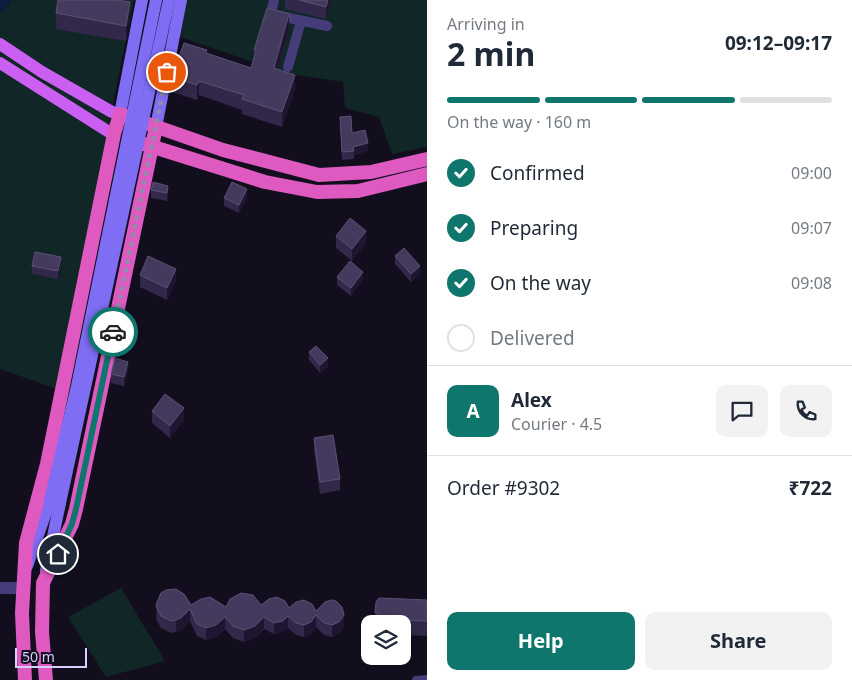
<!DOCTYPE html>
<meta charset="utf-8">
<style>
:root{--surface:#fff;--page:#f2f2f3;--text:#1f2937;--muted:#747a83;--line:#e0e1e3;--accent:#0f766e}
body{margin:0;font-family:"Noto Sans",sans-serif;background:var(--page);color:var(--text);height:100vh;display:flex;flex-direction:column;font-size:19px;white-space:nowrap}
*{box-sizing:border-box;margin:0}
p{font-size:16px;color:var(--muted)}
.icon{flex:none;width:28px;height:28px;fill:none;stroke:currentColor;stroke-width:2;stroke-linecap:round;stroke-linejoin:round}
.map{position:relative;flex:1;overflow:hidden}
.side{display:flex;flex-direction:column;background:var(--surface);width:425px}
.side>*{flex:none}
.buttons{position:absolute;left:361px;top:615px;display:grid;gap:10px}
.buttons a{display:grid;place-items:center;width:50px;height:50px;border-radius:10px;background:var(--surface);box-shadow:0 2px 8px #0003;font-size:25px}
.scale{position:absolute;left:15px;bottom:12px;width:72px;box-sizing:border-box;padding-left:5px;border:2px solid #d8cffb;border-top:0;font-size:14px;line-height:18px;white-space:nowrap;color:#d8cffb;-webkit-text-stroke:4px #120e1e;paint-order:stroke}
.pin{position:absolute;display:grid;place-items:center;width:42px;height:42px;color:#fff;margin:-21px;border:2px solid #fff;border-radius:50%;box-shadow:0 1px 5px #0007}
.courier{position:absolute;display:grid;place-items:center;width:50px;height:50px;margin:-25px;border:4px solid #0f766e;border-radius:50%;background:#fff;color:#222;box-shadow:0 1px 6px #0007}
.head em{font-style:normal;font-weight:700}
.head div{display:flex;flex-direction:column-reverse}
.head{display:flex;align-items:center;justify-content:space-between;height:85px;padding:0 20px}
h1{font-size:32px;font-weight:700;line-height:38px}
.bar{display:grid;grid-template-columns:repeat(4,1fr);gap:8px 5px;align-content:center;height:60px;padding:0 20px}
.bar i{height:6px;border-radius:4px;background:var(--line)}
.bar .active{background:var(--accent)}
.bar p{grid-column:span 4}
.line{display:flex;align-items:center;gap:12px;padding:0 20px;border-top:1px solid var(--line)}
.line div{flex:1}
.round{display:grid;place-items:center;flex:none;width:52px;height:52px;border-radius:10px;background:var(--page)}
ol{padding:0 20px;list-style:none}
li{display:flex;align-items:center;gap:15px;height:55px}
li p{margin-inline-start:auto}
li .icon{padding:5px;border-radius:50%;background:var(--accent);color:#fff;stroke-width:4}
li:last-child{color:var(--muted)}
li i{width:28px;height:28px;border:2px solid var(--line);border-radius:50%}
.primary-button{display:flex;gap:10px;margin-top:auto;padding:10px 20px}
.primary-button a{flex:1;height:58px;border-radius:10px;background:var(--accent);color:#fff;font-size:20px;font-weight:700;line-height:58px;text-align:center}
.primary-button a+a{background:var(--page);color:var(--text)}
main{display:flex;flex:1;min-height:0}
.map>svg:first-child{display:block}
.green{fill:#112627}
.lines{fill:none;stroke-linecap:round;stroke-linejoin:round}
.canal{stroke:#0f1b3c;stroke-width:10}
.pedestrian{stroke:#453c79;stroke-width:8}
.minor{stroke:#453c79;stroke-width:10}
.tertiary{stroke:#453c79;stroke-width:12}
.secondary{stroke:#7f6df3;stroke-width:12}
.primary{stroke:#ca5ff2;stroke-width:12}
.trunk{stroke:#de59c0;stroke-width:14}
.secondary-bridge{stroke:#7f6df3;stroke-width:12}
.wall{fill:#32284a}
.shaded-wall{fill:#1e1631}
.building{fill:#443a5d;stroke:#5b5176}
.done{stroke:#938bae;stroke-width:5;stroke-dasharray:0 9}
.route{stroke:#0f766e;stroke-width:6}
</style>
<main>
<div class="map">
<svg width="427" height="680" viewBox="0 0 427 680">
<rect width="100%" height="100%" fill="#120e1e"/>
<!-- green -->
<g class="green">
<path d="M 0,0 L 134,0 L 61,361 L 57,389 L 0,369 Z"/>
<path d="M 185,0 L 427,0 L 427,147 L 392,154 L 379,117 L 345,108 L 343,82 L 285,73 L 177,36 Z"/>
<path d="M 121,588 L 165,661 L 106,677 L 68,617 Z"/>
</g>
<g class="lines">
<!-- canal -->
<path class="canal" d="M 0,7 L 6,0"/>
<!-- pedestrian -->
<path class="pedestrian" d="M 416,680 L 427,679"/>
<!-- minor -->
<g class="minor">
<path d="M 274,0 L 271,14 L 327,26"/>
<path d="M 288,67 L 301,21"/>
</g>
<!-- tertiary -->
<path class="tertiary" d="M 0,588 L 24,588"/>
<!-- secondary -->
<g class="secondary">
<path d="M 120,114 L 142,0"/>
<path d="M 156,127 L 181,0"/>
<path d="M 27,566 L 50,501"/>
<path d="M 46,570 L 60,503"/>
</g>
<!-- primary -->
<g class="primary">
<path d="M 0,44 L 42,72 L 112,112 L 120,114"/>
<path d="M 0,63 L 109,132 L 114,134"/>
</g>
<!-- trunk -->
<g class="trunk">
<path d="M 144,144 L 265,182 L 317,192 L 358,191 L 427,174"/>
<path d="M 25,680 L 22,613 L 26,543 L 47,464 L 114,134 L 120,114 L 223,150 L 319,175 L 371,172 L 427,159"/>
<path d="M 46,680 L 42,632 L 43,583 L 72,524 L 76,509 L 156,127"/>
</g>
<!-- secondary-bridge -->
<g class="secondary-bridge">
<path d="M 50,501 L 77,386 L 156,0"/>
<path d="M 60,503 L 169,0"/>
</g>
</g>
<!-- wall -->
<g class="wall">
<path d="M 285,0 L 331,0 L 326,19 L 285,9 Z"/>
<path d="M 56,13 L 130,18 L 126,41 L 56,29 Z"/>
<path d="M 289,29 L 278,69 L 295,89 L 282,127 L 242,114 L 242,110 L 199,95 L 197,100 L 172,92 L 172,77 L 207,53 L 251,68 L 254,58 L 254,50 Z"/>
<path d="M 340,117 L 368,151 L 354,155 L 354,159 L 342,160 Z"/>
<path d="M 153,182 L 168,194 L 167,201 L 151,198 L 151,190 Z"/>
<path d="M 247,197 L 239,213 L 224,206 L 224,198 Z"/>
<path d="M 336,236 L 366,243 L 352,261 L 336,248 Z"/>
<path d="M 395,256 L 420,274 L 411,282 L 395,264 Z"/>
<path d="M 61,265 L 58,279 L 32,274 L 32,266 Z"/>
<path d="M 140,275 L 176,281 L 167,300 L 140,287 Z"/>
<path d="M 337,277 L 363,280 L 351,296 L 337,285 Z"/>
<path d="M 309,352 L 328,367 L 320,373 L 309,360 Z"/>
<path d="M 128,370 L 124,386 L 111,383 L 111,374 Z"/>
<path d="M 152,411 L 184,420 L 170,438 L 152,423 Z"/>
<path d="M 314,438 L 340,479 L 340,490 L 320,494 L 314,450 Z"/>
<path d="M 427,600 L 427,636 L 402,635 L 402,624 L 375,624 L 376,602 Z"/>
<path d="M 157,602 L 191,605 L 226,607 L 261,605 L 316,611 L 344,627 L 339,634 L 332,637 L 324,635 L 316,627 L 311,634 L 304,637 L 296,635 L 288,628 L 283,632 L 274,634 L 264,629 L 255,638 L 244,642 L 233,638 L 225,629 L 216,637 L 206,640 L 197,636 L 190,621 L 181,630 L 176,632 L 171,633 L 161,628 L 156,619 Z"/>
</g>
<!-- shaded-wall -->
<g class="shaded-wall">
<path d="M 328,0 L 331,0 L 326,19 L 326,7 Z"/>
<path d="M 130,2 L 130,18 L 126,41 L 126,26 Z"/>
<path d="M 289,14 L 289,29 L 274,82 L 274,68 Z"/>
<path d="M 295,75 L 295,89 L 282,127 L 282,112 Z"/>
<path d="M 199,81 L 199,95 L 197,100 L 197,85 Z"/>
<path d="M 368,143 L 368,151 L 354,155 L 353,147 Z"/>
<path d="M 168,186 L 168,194 L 167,201 L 167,193 Z"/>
<path d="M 247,189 L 247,197 L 239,213 L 239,205 Z"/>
<path d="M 366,231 L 366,243 L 352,261 L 352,249 Z"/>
<path d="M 61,257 L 61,265 L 58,279 L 58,271 Z"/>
<path d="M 420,266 L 420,274 L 411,282 L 411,274 Z"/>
<path d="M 176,269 L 176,281 L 167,300 L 167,288 Z"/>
<path d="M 363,272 L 363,280 L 351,296 L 351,288 Z"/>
<path d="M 328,358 L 328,367 L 320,373 L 320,365 Z"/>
<path d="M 128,362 L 128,370 L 124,386 L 124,377 Z"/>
<path d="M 184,408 L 184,420 L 170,438 L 170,426 Z"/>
<path d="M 190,609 L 190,621 L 181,630 L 176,632 L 176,620 Z"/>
<path d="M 316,615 L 316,627 L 311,634 L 304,637 L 304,625 Z"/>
<path d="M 344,615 L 344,627 L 339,634 L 332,637 L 332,625 Z"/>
<path d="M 288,616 L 288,628 L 283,632 L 274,634 L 274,623 Z"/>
<path d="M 225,617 L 225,629 L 216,637 L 206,640 L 206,628 Z"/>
<path d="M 264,617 L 264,629 L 255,638 L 244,642 L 244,630 Z"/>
</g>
<!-- building -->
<g class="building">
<path d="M 58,0 L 116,0 L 130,2 L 126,26 L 56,13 Z"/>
<path d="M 299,0 L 328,0 L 326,7 Z"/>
<path d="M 267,8 L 289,14 L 274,68 L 295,75 L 282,112 L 242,99 L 244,95 L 199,81 L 197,85 L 172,77 L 184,43 L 207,50 L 206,53 L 251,68 L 256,51 L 254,50 Z"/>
<path d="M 351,116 L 352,133 L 365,130 L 368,143 L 353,147 L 354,151 L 342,152 L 340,117 Z"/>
<path d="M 153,182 L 168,186 L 167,193 L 151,190 Z"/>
<path d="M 232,182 L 247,189 L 239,205 L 224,198 Z"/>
<path d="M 350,218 L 366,231 L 352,249 L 336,236 Z"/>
<path d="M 404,248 L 420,266 L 411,274 L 395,256 Z"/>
<path d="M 35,252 L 61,257 L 58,271 L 32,266 Z"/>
<path d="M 148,256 L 176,269 L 167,288 L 140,275 Z"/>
<path d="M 350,261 L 363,272 L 351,288 L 337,277 Z"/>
<path d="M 316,346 L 328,358 L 320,365 L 309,352 Z"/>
<path d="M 115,358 L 128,362 L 124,377 L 111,374 Z"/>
<path d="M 165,394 L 184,408 L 170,426 L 152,411 Z"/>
<path d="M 333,435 L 340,479 L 320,482 L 314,438 Z"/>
<path d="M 176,589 L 184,594 L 191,605 L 201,599 L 210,597 L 226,607 L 230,599 L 241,593 L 253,595 L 261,605 L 269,599 L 277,597 L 285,601 L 289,608 L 296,602 L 304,600 L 312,604 L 316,611 L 325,602 L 332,600 L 336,601 L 342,607 L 344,615 L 339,622 L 332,625 L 324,623 L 316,615 L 311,622 L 304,625 L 296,623 L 288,616 L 283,621 L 274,623 L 264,617 L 255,626 L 244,630 L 233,626 L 225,617 L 216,625 L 206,628 L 197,624 L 190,609 L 181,618 L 176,620 L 171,621 L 161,616 L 156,607 L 157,602 L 161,593 L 166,590 Z"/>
<path d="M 379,598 L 427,600 L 427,621 L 378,619 L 378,613 L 375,613 L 376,602 Z"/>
</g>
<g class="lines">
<!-- done -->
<path class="done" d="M 113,332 L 167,72"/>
<!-- route -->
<path class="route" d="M 58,554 L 72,524 L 76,509 L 113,332"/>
</g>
</svg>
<div class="buttons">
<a><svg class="icon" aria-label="layers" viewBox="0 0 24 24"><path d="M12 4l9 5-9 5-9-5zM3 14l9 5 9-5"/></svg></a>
</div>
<div class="scale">50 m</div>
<div class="pin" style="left:167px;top:72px;background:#ea580c"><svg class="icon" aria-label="bag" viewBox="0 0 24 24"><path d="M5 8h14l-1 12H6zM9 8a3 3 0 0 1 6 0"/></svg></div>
<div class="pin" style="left:58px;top:554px;background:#1f2937"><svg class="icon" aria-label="home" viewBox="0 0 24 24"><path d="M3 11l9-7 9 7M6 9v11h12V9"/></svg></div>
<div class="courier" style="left:113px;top:332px"><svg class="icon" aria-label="car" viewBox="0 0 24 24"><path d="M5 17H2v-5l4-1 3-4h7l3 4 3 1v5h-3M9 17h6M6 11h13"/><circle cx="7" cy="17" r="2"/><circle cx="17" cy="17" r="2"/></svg></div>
</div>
<section class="side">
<div class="head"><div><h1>2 min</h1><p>Arriving in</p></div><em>09:12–09:17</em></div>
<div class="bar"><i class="active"></i><i class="active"></i><i class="active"></i><i></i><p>On the way · 160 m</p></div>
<ol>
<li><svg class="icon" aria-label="check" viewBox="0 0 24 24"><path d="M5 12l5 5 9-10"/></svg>Confirmed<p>09:00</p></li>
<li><svg class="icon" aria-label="check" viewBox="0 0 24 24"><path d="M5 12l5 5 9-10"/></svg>Preparing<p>09:07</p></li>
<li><svg class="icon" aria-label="check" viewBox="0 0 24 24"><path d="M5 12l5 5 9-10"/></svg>On the way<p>09:08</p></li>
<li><i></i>Delivered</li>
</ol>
<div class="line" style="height:90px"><b class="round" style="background:var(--accent);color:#fff">A</b><div><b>Alex</b><p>Courier · 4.5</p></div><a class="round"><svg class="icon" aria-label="chat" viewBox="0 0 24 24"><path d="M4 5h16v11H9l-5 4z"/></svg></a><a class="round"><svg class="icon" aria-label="phone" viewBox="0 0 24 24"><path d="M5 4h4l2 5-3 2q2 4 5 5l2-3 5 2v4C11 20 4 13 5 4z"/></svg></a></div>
<div class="line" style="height:65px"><div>Order #9302</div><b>₹722</b></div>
<div class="primary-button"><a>Help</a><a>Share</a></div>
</section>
</main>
